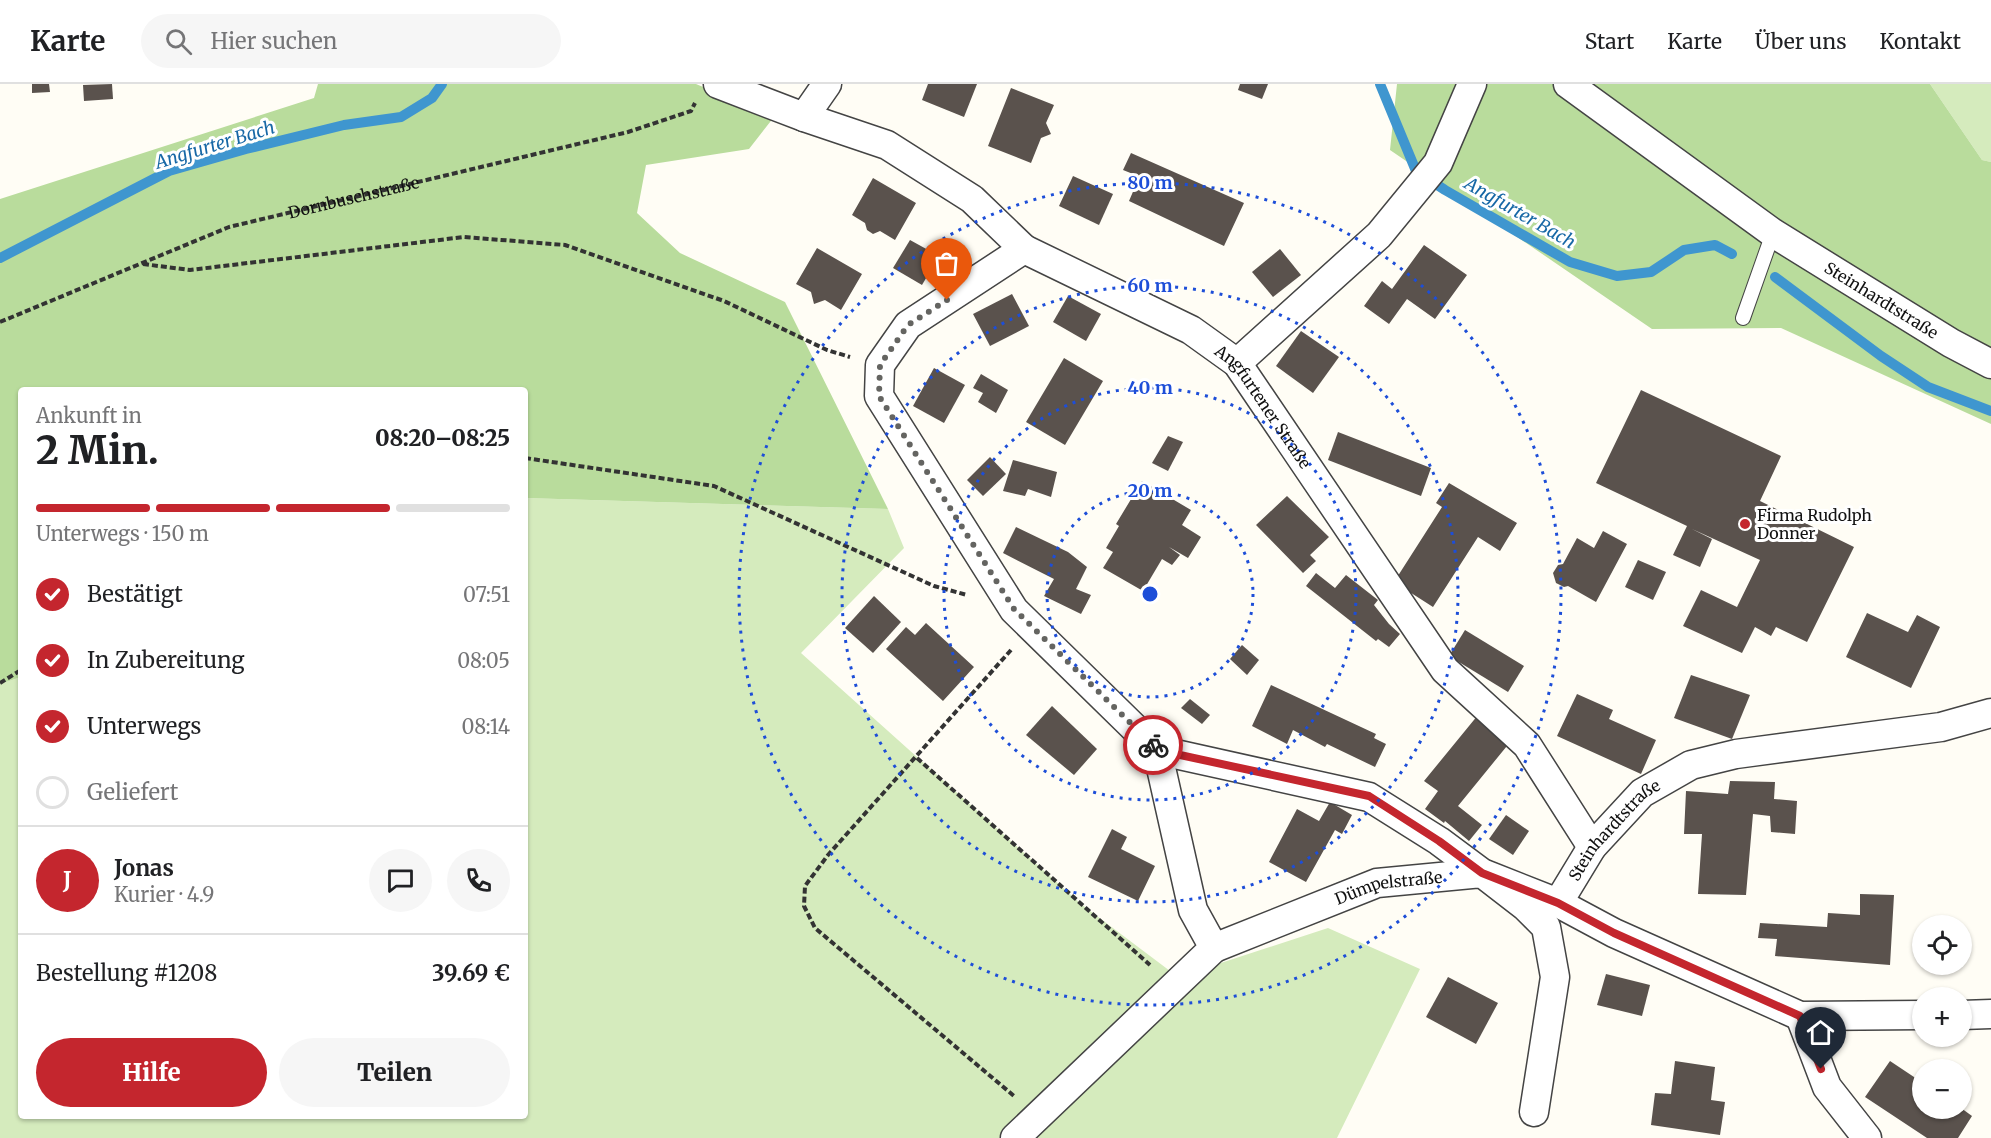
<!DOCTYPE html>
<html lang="de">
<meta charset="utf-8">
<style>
:root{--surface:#fff;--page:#f6f6f6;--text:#202124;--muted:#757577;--line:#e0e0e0;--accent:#c4262e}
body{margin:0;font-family:Merriweather,serif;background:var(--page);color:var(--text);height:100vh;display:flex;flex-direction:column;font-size:22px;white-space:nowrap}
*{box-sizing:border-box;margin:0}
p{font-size:20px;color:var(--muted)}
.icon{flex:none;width:33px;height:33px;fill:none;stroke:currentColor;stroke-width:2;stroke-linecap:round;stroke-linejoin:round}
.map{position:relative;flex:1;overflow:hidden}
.panel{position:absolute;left:18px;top:303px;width:510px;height:732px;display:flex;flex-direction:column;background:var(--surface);border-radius:6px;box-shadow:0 2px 4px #0004}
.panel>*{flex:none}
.tools{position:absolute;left:1912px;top:831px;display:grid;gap:12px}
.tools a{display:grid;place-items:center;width:60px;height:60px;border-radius:50%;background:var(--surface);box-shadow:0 2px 4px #0004;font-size:30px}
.pin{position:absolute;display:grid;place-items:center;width:51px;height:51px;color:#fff;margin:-62px -26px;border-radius:50% 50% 50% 0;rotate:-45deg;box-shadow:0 0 6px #0007}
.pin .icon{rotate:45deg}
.courier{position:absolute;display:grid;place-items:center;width:60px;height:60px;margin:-30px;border:4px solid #c4262e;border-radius:50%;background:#fff;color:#222;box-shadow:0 2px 8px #0007}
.headline em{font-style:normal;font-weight:800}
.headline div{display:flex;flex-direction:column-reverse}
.headline{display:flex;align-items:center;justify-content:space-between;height:102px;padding:0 18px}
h1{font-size:39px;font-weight:800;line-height:45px}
.bar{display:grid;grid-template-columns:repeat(4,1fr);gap:9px 6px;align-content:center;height:72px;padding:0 18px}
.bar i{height:8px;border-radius:4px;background:var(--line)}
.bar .current{background:var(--accent)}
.bar p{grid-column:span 4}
.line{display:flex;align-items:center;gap:15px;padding:0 18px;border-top:2px solid var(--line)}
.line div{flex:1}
.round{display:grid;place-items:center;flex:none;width:63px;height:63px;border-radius:32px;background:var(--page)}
ol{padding:0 18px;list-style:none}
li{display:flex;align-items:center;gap:18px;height:66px}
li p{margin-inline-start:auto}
li .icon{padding:6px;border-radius:50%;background:var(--accent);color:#fff;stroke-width:4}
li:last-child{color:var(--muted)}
li i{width:33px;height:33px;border:3px solid var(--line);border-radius:50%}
.cta{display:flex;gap:12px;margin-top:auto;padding:12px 18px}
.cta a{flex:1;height:69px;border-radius:36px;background:var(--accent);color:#fff;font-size:24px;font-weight:800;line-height:69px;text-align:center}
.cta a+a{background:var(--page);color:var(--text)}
header{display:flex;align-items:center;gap:36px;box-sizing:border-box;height:84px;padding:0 30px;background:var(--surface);border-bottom:2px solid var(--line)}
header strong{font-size:28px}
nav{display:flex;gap:33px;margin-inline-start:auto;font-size:21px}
.search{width:420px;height:54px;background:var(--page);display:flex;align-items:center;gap:15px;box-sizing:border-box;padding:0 21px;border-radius:33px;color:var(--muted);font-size:22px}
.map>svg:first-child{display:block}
.green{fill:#d5ebbd}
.forest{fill:#b9dc9c}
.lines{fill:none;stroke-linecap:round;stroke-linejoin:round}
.stream{stroke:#3f96cf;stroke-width:10}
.building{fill:#5a524d}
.service-casing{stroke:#444;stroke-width:16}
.minor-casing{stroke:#444;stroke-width:31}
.path{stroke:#333;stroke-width:4;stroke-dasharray:6 3;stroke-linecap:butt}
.service{stroke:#fff;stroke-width:14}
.minor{stroke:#fff;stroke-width:28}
.done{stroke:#646461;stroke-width:6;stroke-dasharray:0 10.8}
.route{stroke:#c4262e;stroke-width:8}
.ring{fill:none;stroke:#1d4ed8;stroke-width:3;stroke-dasharray:3 6}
.poi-dot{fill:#c4262e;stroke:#fff;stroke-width:2}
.labels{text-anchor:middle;stroke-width:6;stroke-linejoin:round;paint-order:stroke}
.street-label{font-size:16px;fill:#111;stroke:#fff}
.poi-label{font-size:16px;fill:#111;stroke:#fff;text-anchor:start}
.water-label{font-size:18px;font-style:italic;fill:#1768a6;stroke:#fff}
.centre{fill:#1d4ed8;stroke:#fff;stroke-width:3}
.ring-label{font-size:18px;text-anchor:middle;font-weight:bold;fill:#1d4ed8;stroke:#fff;stroke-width:6;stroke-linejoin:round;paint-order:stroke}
</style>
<header>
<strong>Karte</strong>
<div class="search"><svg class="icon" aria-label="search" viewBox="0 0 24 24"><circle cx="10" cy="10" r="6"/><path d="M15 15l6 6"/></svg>Hier suchen</div>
<nav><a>Start</a><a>Karte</a><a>Über uns</a><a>Kontakt</a></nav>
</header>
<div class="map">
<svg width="1991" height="1054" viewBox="0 0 1991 1054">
<rect width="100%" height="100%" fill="#fffdf5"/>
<!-- green -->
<g class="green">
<path d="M 1930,0 L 1991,0 L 1991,78 L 1982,76 Z"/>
<path d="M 525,414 L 888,425 L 904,464 L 801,569 L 1081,820 L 1178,893 L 1328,844 L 1420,885 L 1337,1054 L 0,1054 L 0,600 L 21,593 L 21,1032 L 525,1032 Z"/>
</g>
<!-- forest -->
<g class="forest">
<path d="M 318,0 L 696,0 L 774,33 L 749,65 L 646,81 L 637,129 L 680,169 L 785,218 L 888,425 L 525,414 L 525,306 L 21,306 L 21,593 L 0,600 L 0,115 L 314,14 Z"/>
<path d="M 1397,0 L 1930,0 L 1982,76 L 1991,78 L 1991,340 L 1781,244 L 1652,245 L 1390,66 Z"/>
</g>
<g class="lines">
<!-- stream -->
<g class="stream">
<path d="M 1380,0 L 1416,87 L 1445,106 L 1570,178 L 1617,192 L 1651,188 L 1684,166 L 1715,161 L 1732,170"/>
<path d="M 0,174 L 169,87 L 246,65 L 344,41 L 401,33 L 432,14 L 442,0"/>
<path d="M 1775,193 L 1881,272 L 1928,303 L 1991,327"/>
</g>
</g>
<!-- building -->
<g class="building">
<path d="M 32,0 L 49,0 L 50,8 L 32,9 Z"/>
<path d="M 112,0 L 113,15 L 84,17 L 83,1 Z"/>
<path d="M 928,0 L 977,0 L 964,33 L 922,16 Z"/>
<path d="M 1240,0 L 1268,0 L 1262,15 L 1238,6 Z"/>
<path d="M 1011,4 L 1054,21 L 1046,39 L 1051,50 L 1041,54 L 1031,79 L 988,62 Z"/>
<path d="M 1131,69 L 1244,119 L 1224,162 L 1129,117 L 1135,103 L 1129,101 L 1133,90 L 1123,86 Z"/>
<path d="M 1073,92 L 1113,110 L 1099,141 L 1059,122 Z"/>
<path d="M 873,94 L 916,119 L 895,156 L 880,147 L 873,150 L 867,146 L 865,139 L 852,131 Z"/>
<path d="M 910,156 L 939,172 L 922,201 L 893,184 Z"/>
<path d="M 1424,161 L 1467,191 L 1435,235 L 1407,215 L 1389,240 L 1364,222 L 1382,197 L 1392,205 Z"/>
<path d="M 817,164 L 862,190 L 841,226 L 825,216 L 814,220 L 811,208 L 796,200 Z"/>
<path d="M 1280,165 L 1301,191 L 1273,213 L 1252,188 Z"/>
<path d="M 1012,210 L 1029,242 L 990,262 L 973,230 Z"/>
<path d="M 1068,212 L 1101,230 L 1086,257 L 1053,238 Z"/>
<path d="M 1301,247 L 1339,273 L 1313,309 L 1276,282 Z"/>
<path d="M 1064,274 L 1103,297 L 1065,361 L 1026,338 Z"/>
<path d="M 934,284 L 965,301 L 944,339 L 913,322 Z"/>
<path d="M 981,290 L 1008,306 L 996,329 L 978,318 L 983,309 L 973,304 Z"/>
<path d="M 1641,306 L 1781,372 L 1760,417 L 1854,463 L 1807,558 L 1776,543 L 1771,552 L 1755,543 L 1742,569 L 1683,542 L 1701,506 L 1737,523 L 1760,476 L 1692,445 L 1712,455 L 1700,483 L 1673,471 L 1687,442 L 1596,399 Z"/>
<path d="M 1338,348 L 1431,384 L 1421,412 L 1328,376 Z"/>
<path d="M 1168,352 L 1183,358 L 1168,387 L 1152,379 Z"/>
<path d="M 990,373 L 1006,390 L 983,412 L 967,396 Z"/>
<path d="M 1013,376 L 1057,388 L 1051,413 L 1028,405 L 1025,412 L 1003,407 Z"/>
<path d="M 1142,397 L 1191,426 L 1182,441 L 1201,453 L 1188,474 L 1169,463 L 1180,471 L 1172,481 L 1162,475 L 1143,507 L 1103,484 L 1113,468 L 1106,464 L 1119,442 L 1116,440 Z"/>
<path d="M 1449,399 L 1517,439 L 1500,467 L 1478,453 L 1433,523 L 1394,498 L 1442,423 L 1436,419 Z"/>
<path d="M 1287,412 L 1329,453 L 1310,471 L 1316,477 L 1303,489 L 1256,441 Z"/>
<path d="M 1016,443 L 1068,468 L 1087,483 L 1076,505 L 1091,511 L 1081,530 L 1044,512 L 1054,495 L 1003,469 Z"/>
<path d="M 1603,447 L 1627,460 L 1596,518 L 1568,502 L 1564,503 L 1556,499 L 1553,489 L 1558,481 L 1563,480 L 1577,454 L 1594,464 Z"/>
<path d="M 1638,476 L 1666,488 L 1653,516 L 1625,503 Z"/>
<path d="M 1316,489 L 1335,504 L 1346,491 L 1378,516 L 1374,521 L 1389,540 L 1400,550 L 1389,563 L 1378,555 L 1376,557 L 1306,502 Z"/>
<path d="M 874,512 L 901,538 L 873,569 L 845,544 Z"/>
<path d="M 1867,529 L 1908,548 L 1917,531 L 1940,543 L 1911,604 L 1846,573 Z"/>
<path d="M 926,539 L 974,583 L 943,617 L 886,565 L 906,543 L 915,551 Z"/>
<path d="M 1465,546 L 1524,582 L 1508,608 L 1449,572 Z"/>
<path d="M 1242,561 L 1259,576 L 1247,591 L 1230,575 Z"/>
<path d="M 1691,591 L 1750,611 L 1732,655 L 1674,634 Z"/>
<path d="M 1271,601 L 1376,650 L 1374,654 L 1386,660 L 1375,683 L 1327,660 L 1325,663 L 1293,646 L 1287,660 L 1252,642 Z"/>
<path d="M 1577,610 L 1613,626 L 1609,635 L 1656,656 L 1641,690 L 1557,652 Z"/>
<path d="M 1190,615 L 1210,631 L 1202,640 L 1181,624 Z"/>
<path d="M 1052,622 L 1097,665 L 1074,691 L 1026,651 Z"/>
<path d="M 1478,631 L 1511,657 L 1458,722 L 1482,741 L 1469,757 L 1445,737 L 1444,739 L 1425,725 L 1438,707 L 1424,697 Z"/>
<path d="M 1730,697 L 1775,698 L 1774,715 L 1797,717 L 1795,750 L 1771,748 L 1770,732 L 1753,730 L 1746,811 L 1698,810 L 1702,750 L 1684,750 L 1686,707 L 1728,710 Z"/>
<path d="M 1330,718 L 1352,731 L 1342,750 L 1335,746 L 1306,798 L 1269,778 L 1297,725 L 1319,737 Z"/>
<path d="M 1506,731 L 1529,747 L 1513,771 L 1489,755 Z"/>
<path d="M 1112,745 L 1127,753 L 1121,765 L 1155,782 L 1138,817 L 1088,793 Z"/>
<path d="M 1860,810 L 1894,811 L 1890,881 L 1775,872 L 1777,855 L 1758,854 L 1760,839 L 1827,843 L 1828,829 L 1860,831 Z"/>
<path d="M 1606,890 L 1650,901 L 1642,932 L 1597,921 Z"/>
<path d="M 1448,893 L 1498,919 L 1476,960 L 1426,933 Z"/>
<path d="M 1675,977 L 1715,983 L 1711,1016 L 1725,1018 L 1720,1051 L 1651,1041 L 1655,1009 L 1671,1010 Z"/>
<path d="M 1890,977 L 1923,999 L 1923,1024 L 1961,1024 L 1972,1032 L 1958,1054 L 1927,1054 L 1865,1013 Z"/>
</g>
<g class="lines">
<defs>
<path id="service" d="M 1743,234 L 1773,149"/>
<g id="minor">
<path id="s2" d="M 718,0 L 804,33 L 887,61 L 972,115 L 1024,165 L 1191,246 L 1237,279 L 1445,586 L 1527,661 L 1592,763"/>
<path id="s3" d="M 1568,0 L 1773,149 L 1951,259 L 1991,280"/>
<path d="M 804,33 L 827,0"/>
<path d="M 1024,165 L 908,241 L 880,281 L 879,312 L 1014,526 L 1157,666 L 1369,713 L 1439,757 L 1482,789 L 1558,819 L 1614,849 L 1800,932 L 1923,931"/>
<path d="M 1237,279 L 1379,151 L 1438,79 L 1472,0"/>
<path id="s4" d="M 1558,819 L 1592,763 L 1642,709 L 1691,681 L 1736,670 L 1941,643 L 1991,629"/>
<path id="s5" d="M 1214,864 L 1377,799 L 1482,789 L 1526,823 L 1546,843 L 1555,893 L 1534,1028"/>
<path d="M 1962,931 L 1991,930"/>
<path d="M 1800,932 L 1827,1003 L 1867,1054"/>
<path d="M 1015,1054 L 1214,864 L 1193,826 L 1157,666"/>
</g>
</defs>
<!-- service casing -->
<use href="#service" class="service-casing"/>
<!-- minor casing -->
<use href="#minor" class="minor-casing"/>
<!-- path -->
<g class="path">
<path d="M 143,180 L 190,186 L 464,153 L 565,161 L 724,217 L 827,266 L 850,273"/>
<path id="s1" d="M 0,238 L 229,143 L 628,48 L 691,27 L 695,19"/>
<path d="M 525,374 L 714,402 L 934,502 L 967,511"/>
<path d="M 1011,566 L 828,771 L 805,802 L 804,822 L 815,844 L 1014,1012"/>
<path d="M 0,599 L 21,586"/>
<path d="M 917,674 L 1150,881"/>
</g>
<!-- service -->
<use href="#service" class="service"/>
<!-- minor -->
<use href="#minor" class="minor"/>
</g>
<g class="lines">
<!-- done -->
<path class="done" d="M 947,216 L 908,241 L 880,281 L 879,312 L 1014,525 L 1153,661"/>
<!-- route -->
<path class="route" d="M 1153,661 L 1157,666 L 1369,712 L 1439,757 L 1482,789 L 1558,819 L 1614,849 L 1800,932 L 1821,985"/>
</g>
<!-- distance rings -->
<g class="ring">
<circle cx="1150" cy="510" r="103"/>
<circle cx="1150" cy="510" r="206"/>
<circle cx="1150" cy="510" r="308"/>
<circle cx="1150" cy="510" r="411"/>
</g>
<!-- markers -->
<circle class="poi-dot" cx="1745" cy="440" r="6"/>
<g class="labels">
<!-- street labels -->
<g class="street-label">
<text dy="6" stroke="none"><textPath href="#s1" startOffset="376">Dornbuschstraße</textPath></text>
<text dy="6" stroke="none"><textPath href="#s3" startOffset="381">Steinhardtstraße</textPath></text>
<text dy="6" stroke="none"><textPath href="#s2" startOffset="645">Angfurtener Straße</textPath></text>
<text dy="6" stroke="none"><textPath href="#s4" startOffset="93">Steinhardtstraße</textPath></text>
<text dy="6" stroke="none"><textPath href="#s5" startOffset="186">Dümpelstraße</textPath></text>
</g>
<!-- poi labels -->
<g class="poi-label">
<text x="1757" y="437">Firma Rudolph<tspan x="1757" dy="18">Donner</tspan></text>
</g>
<!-- water labels -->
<g class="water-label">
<text transform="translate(215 61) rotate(-17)" y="6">Angfurter Bach</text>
<text transform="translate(1520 129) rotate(30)" y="6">Angfurter Bach</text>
</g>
</g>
<circle cx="1150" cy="510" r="9" class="centre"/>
<g class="ring-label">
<text x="1150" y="105">80 m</text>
<text x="1150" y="208">60 m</text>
<text x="1150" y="310">40 m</text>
<text x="1150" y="413">20 m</text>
</g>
</svg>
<div class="tools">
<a><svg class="icon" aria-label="locate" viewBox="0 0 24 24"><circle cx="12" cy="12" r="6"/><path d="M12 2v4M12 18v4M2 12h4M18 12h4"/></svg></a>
<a>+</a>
<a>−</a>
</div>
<div class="pin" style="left:947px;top:216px;background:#ea580c"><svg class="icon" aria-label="bag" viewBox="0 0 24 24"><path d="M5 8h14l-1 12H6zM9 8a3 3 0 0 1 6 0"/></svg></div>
<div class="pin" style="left:1821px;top:985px;background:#1f2937"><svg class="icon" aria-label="home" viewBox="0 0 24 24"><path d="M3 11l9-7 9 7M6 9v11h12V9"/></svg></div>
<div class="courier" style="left:1153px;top:661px"><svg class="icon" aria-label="bike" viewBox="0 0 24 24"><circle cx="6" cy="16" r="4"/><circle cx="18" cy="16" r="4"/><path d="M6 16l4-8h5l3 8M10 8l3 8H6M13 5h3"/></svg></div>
<section class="panel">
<div class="headline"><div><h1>2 Min.</h1><p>Ankunft in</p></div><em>08:20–08:25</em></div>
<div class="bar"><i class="current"></i><i class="current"></i><i class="current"></i><i></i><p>Unterwegs · 150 m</p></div>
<ol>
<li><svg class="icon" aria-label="check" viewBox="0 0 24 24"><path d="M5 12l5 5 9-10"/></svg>Bestätigt<p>07:51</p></li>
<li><svg class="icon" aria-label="check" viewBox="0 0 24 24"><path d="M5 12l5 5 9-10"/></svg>In Zubereitung<p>08:05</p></li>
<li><svg class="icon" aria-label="check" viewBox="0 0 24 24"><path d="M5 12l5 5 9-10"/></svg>Unterwegs<p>08:14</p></li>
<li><i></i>Geliefert</li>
</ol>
<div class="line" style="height:108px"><b class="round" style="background:var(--accent);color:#fff">J</b><div><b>Jonas</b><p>Kurier · 4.9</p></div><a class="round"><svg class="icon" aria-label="chat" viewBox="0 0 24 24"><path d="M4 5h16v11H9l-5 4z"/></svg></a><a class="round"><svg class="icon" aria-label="phone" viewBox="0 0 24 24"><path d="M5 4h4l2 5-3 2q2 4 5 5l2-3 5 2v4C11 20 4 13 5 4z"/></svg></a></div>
<div class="line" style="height:78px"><div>Bestellung #1208</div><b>39.69 €</b></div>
<div class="cta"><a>Hilfe</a><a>Teilen</a></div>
</section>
</div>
